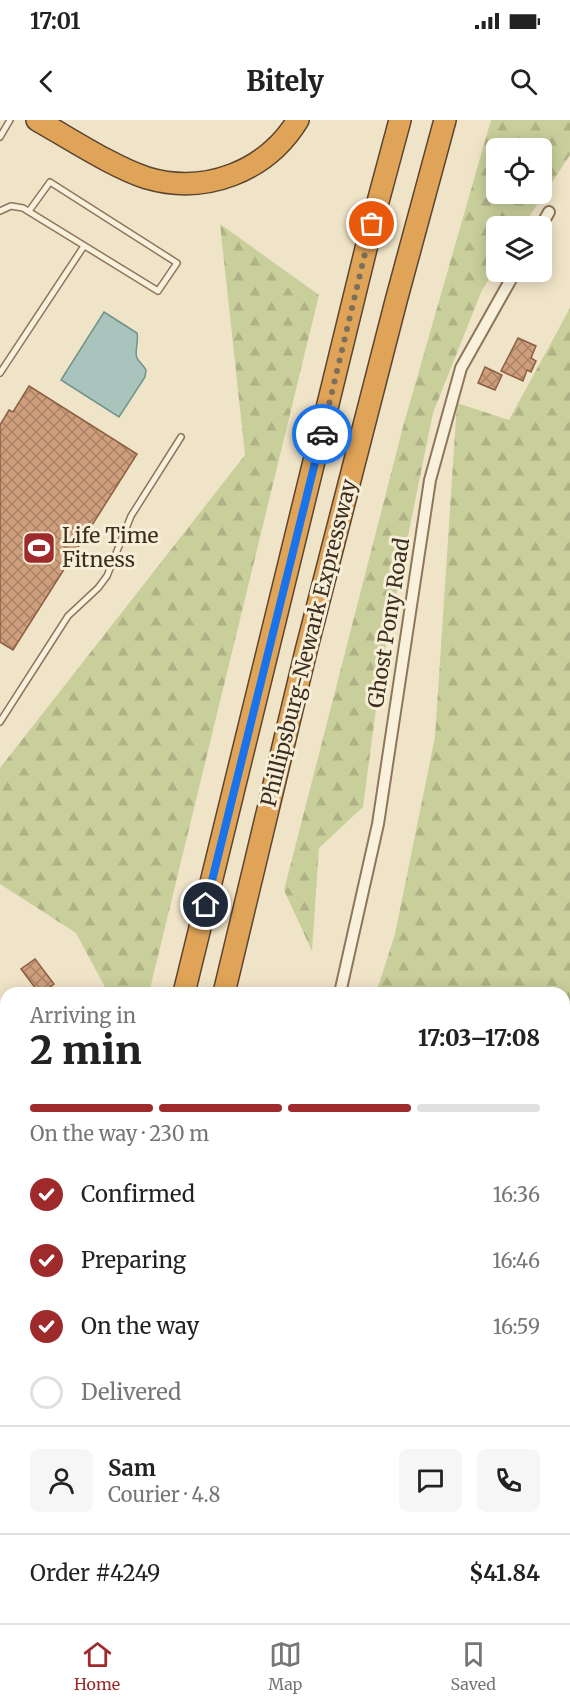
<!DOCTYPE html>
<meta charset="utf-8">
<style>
:root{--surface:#fff;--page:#f6f6f6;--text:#222;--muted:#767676;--line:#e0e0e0;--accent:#9e2a2b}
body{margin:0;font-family:Merriweather,serif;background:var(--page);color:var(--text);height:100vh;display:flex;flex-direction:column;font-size:22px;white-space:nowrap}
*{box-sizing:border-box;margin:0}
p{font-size:20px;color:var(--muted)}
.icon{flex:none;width:33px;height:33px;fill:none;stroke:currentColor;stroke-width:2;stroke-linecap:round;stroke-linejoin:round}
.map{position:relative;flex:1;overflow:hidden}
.details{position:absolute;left:0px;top:867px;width:570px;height:636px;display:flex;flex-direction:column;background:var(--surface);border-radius:18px 18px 0 0;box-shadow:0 3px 15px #0003}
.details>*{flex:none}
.buttons{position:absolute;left:486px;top:18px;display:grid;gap:12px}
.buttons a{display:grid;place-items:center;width:66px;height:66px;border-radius:9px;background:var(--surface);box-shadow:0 3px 15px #0003;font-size:30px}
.pin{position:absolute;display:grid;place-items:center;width:51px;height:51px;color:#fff;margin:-26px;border:3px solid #fff;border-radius:50%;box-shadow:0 2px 6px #0007}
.courier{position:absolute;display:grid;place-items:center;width:60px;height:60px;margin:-30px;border:4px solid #1a73e8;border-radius:50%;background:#fff;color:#222;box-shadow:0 2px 8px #0007}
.head em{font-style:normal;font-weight:800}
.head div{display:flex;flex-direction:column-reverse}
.head{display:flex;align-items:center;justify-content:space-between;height:102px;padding:0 30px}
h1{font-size:39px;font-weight:800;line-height:45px}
.bar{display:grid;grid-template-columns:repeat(4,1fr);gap:9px 6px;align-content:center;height:72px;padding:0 30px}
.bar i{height:8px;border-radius:4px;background:var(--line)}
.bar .current{background:var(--accent)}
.bar p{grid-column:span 4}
.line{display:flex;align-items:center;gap:15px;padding:0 30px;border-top:2px solid var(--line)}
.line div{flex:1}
.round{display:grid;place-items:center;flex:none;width:63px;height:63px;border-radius:9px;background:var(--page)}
ol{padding:0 30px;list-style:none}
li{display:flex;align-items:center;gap:18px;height:66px}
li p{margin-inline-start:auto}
li .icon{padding:6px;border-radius:50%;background:var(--accent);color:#fff;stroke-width:4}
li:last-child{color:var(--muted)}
li i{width:33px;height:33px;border:3px solid var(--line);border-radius:50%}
.status{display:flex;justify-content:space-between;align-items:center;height:42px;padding:0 30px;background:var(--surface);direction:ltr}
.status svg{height:16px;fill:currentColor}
header{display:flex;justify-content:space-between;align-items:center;height:78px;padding:0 30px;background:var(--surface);font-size:27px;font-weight:800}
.tab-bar{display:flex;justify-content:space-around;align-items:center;height:84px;border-top:2px solid var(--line);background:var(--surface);font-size:16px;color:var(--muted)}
.tab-bar a{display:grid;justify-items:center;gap:3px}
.tab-bar .current{color:var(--accent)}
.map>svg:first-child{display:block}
.forest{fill:url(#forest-firs);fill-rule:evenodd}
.water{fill:#a9c4bc;stroke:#6f938a;stroke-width:1.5}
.building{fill:url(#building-cross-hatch);stroke:#8d5f41;stroke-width:1.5}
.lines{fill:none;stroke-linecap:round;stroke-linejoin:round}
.lane-casing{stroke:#8d765c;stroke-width:8}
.street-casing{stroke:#8d765c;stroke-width:14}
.secondary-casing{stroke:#6f573f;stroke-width:20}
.highway-casing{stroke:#5b4430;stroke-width:24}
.lane{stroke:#faf1dc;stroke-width:5}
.street{stroke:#faf1dc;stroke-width:10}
.secondary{stroke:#faf1dc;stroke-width:16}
.highway{stroke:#e0a458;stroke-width:21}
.done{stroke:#7c6e5b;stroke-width:6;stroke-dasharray:0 10.8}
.route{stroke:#1a73e8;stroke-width:8}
.labels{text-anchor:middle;stroke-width:6;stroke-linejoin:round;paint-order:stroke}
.poi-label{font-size:21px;fill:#3d2e20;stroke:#f7eed8;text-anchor:start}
.street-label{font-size:21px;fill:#3d2e20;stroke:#f7eed8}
</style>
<div class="status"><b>17:01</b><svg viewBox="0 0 49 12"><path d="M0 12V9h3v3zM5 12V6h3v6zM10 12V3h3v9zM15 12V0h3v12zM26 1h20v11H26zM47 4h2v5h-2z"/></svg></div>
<header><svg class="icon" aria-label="back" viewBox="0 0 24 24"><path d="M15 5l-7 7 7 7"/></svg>Bitely<svg class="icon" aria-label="search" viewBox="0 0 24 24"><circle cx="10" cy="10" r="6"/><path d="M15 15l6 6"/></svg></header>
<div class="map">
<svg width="570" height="1503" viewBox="0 0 570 1503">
<defs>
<pattern id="forest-firs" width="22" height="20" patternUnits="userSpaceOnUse" patternTransform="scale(1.5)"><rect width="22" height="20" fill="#c9cf9b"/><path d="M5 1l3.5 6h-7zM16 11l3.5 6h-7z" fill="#aeb285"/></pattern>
<pattern id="building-cross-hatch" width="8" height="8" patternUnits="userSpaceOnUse" patternTransform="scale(1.5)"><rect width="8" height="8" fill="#cf9f7d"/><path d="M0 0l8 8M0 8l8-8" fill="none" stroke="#a98266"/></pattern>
</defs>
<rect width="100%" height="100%" fill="#f0e4c8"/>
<!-- forest -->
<g class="forest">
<path d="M 491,0 L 570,0 L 570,35 L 523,106 L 496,106 L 496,148 L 482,170 L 433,293 L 382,544 L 363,687 L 319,728 L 312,831 L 284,770 L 404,303 ZM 542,28 L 542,74 L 496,74 L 496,28 Z"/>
<path d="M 220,104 L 319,175 L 149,873 L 108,873 L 76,813 L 0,764 L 0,648 L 245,335 Z"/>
<path d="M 570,188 L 570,1503 L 372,1503 L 367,1497 L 564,1497 L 564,873 L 376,873 L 395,814 L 435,617 L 457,283 L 509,300 Z"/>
<path d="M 6,1414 L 6,1497 L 9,1497 L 8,1503 L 0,1503 L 0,1421 Z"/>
</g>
<!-- water -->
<path class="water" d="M 104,192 L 137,213 C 139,222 134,232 137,238 C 139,242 144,246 146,250 L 145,257 L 119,297 L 61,260 Z"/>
<!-- building -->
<g class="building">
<path d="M 518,218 L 536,226 L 531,238 L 536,241 L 531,252 L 527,250 L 523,261 L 501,251 Z"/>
<path d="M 485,247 L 502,255 L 495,270 L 478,263 Z"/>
<path d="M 29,266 L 137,334 L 13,530 L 0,522 L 0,305 L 9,290 L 13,292 Z"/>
<path d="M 35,839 L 54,864 L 42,873 L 39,873 L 21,849 Z"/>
</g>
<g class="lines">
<defs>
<g id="lane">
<path d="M 0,17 L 10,0"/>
<path d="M 0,91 L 11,86 L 23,88 L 158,171 L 177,143 L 50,62 L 29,91"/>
<path d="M 0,253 L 84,126"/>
<path d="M 0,602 L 68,496 L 98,468 L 107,456 L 131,396 L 181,317"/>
</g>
<g id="street">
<path d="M 541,106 L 549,92"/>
<path d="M 340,873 L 378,704 L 430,360 L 461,248 L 515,152"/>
<path d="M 0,895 L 6,905"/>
<path d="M 0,968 L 6,952"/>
<path d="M 351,1497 L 356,1503"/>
</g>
<g id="secondary">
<path d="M 0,1348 L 6,1355"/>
<path d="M 138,1497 L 144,1503"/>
</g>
<g id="highway">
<path d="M 37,0 C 69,18 113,47 147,58 C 205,75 266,52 298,0"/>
<path d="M 184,873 L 372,104 L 400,0"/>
<path d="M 224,873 L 306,531 L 396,181 L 445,0"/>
<path d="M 0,1408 L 6,1402"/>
<path d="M 248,1497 L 252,1503"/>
<path d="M 30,1503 L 31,1497"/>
<path d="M 67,1503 L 68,1497"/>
</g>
</defs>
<!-- lane casing -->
<use href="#lane" class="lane-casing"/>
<!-- street casing -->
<use href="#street" class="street-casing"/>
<!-- secondary casing -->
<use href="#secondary" class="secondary-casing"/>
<!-- highway casing -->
<use href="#highway" class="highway-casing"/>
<!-- lane -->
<use href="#lane" class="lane"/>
<!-- street -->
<use href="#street" class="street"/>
<!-- secondary -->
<use href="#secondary" class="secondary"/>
<!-- highway -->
<use href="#highway" class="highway"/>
</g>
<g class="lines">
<!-- done -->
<path class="done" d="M 322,314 L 372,104"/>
<!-- route -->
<path class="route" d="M 206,785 L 322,314"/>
</g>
<!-- icons -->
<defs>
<symbol id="stadium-square" viewBox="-11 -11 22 22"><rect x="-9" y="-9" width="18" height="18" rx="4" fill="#9e2a2b" stroke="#f7eed8"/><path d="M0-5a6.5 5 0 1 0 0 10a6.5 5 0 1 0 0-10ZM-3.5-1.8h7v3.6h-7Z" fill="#fff"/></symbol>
</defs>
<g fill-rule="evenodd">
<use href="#stadium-square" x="20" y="409" width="38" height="38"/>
</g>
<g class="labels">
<!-- poi labels -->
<g class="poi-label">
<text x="62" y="423">Life Time<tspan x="62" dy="24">Fitness</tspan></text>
</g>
<!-- street labels -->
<g class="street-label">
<text transform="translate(389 503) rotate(-81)" y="7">Ghost Pony Road</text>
<text transform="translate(309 523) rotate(-76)" y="7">Phillipsburg-Newark Expressway</text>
</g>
</g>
</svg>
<div class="buttons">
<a><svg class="icon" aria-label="locate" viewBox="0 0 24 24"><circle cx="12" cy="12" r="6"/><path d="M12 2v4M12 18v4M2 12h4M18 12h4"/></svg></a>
<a><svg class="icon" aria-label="layers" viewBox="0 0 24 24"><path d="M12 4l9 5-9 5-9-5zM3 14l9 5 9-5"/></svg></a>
</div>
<div class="pin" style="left:372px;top:104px;background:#ea580c"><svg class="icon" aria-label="bag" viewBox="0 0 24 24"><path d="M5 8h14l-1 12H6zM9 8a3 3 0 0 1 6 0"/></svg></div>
<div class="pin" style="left:206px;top:785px;background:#1f2937"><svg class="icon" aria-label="home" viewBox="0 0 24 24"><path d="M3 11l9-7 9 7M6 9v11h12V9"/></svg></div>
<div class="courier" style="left:322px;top:314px"><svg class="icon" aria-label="car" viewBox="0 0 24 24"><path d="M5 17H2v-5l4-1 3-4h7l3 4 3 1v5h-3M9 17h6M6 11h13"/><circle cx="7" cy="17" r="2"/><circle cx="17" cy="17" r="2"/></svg></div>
<section class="details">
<div class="head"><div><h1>2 min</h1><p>Arriving in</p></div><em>17:03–17:08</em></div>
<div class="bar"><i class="current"></i><i class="current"></i><i class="current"></i><i></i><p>On the way · 230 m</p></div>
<ol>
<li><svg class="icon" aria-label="check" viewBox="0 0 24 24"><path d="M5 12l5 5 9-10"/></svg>Confirmed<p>16:36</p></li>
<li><svg class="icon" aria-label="check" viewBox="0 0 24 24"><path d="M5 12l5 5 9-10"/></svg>Preparing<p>16:46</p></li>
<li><svg class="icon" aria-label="check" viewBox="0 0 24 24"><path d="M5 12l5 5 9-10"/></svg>On the way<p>16:59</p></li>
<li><i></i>Delivered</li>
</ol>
<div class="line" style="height:108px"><a class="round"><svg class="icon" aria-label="person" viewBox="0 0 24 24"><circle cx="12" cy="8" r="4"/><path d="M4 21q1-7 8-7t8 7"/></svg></a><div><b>Sam</b><p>Courier · 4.8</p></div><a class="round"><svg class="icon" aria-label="chat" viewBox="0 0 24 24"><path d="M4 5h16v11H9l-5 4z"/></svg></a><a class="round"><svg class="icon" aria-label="phone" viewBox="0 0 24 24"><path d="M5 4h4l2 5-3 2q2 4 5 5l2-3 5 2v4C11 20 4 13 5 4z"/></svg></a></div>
<div class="line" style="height:78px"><div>Order #4249</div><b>$41.84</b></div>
</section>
</div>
<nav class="tab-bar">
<a class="current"><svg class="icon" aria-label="home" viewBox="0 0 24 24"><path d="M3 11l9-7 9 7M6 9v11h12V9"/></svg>Home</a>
<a><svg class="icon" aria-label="map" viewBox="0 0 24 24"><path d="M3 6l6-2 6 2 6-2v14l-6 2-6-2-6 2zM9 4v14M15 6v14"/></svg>Map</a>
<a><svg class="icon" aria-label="saved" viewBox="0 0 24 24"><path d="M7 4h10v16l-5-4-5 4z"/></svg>Saved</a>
</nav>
